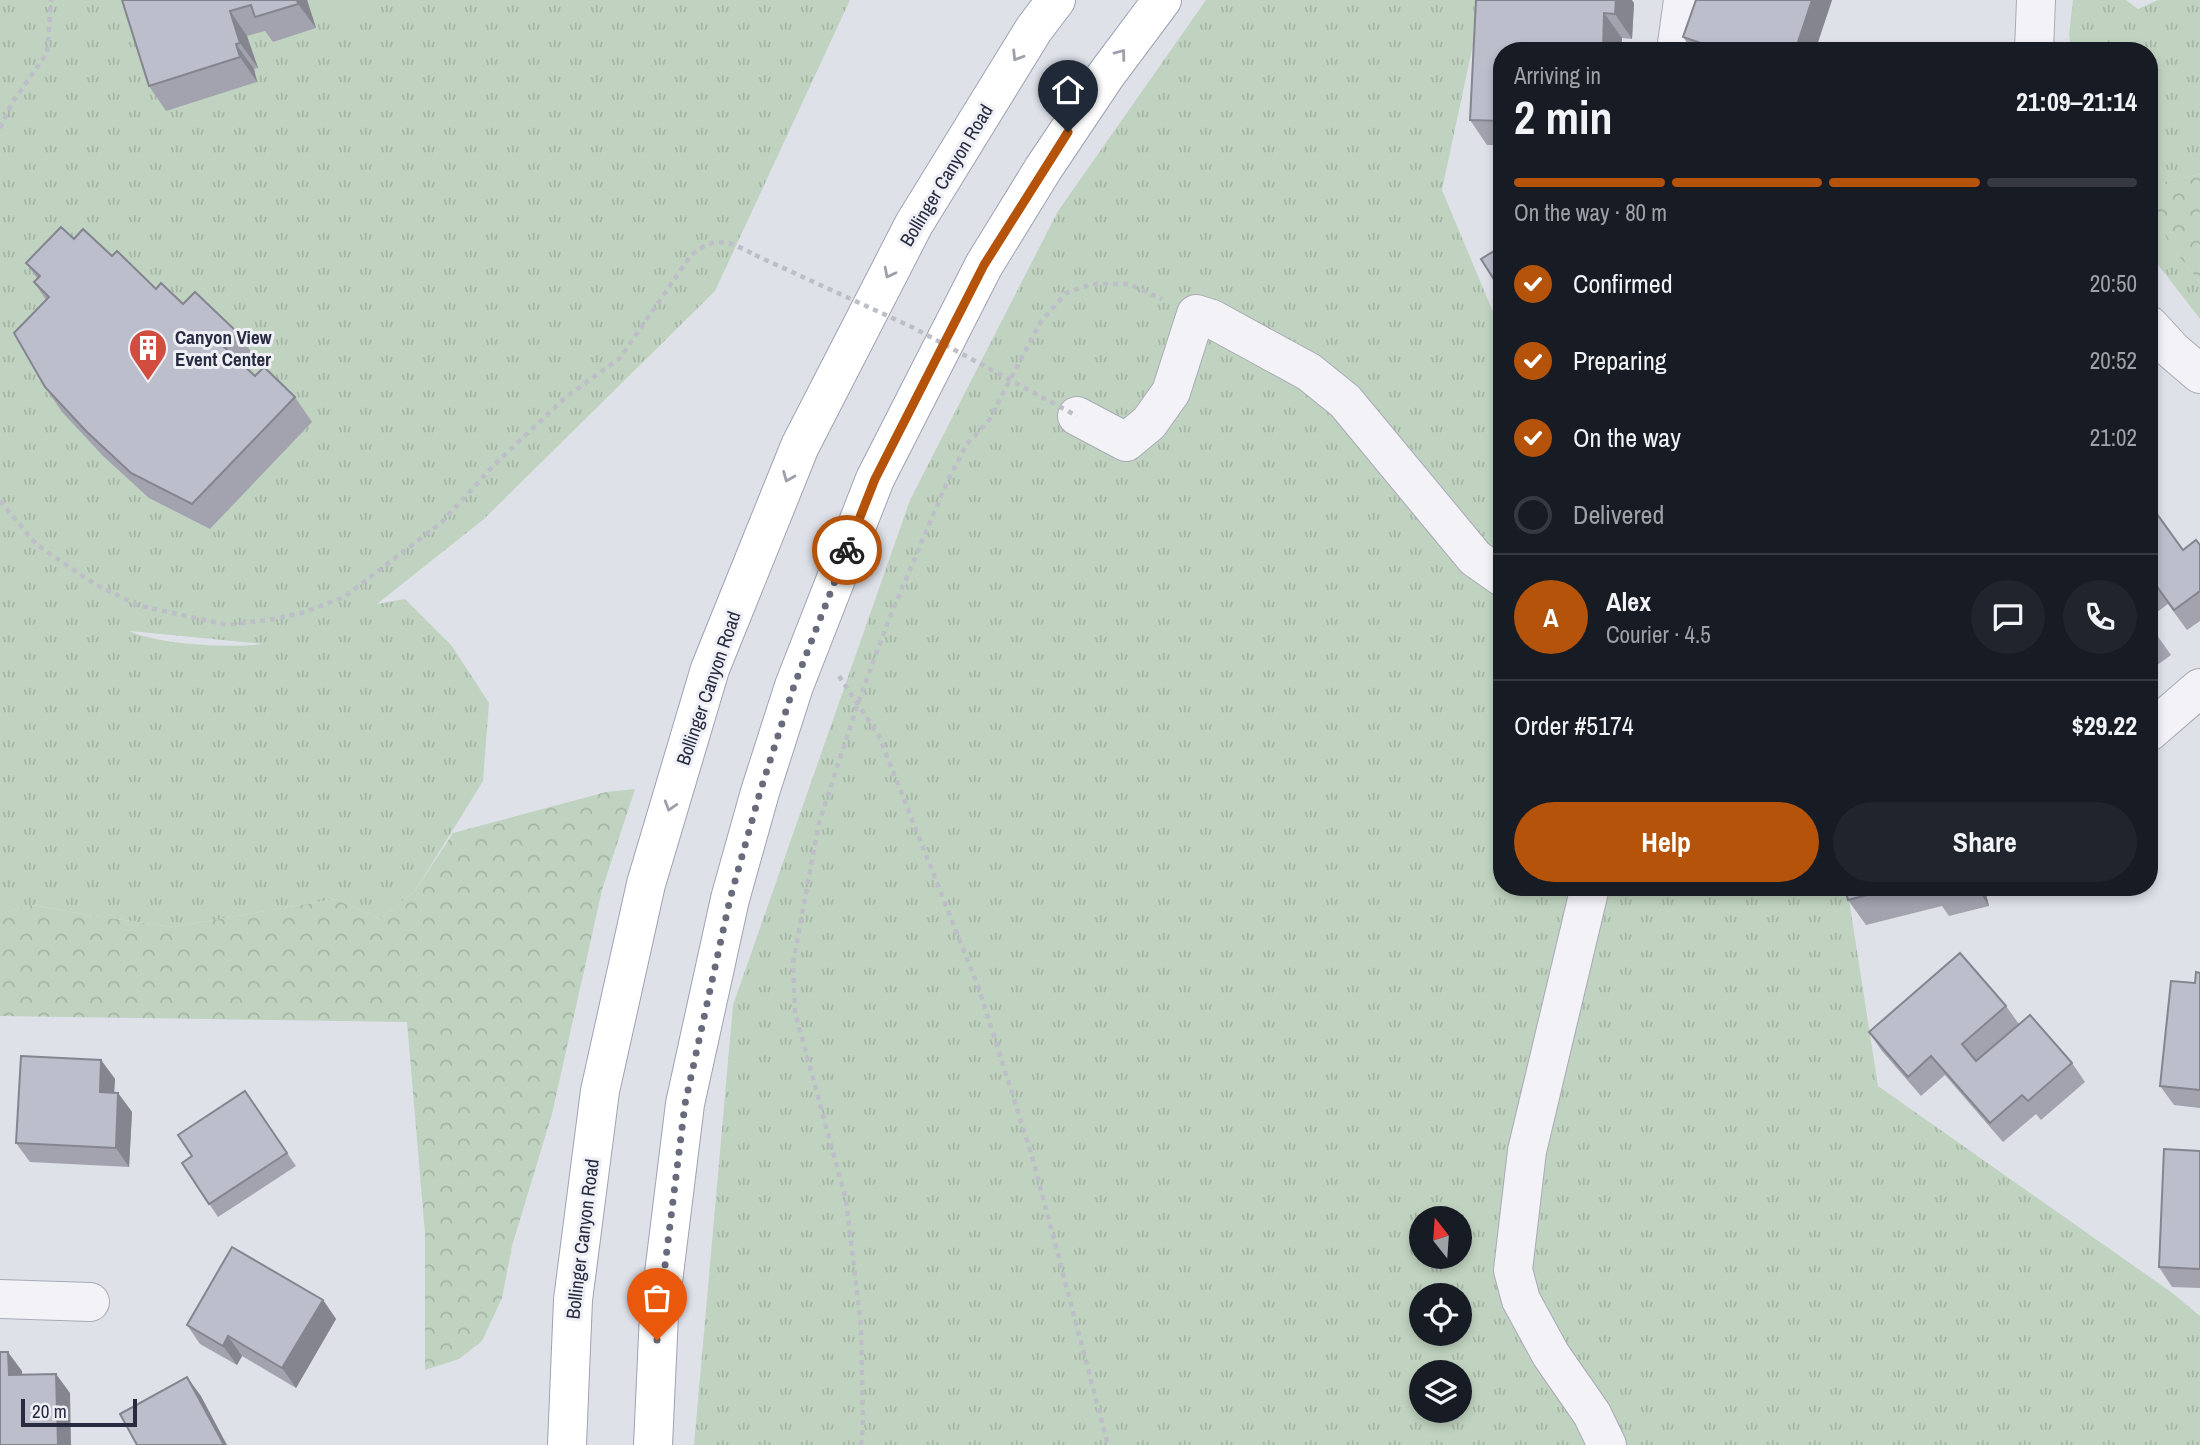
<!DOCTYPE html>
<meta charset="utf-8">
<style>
:root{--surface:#171b24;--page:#20242c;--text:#f1f3f6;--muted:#9ea1a6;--line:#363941;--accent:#b45309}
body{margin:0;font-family:"Archivo Narrow",sans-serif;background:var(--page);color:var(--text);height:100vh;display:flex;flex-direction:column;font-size:26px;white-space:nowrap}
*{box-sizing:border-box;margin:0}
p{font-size:23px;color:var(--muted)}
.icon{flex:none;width:38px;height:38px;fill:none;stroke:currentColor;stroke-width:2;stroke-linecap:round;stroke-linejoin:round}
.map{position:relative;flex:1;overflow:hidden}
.sheet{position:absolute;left:1493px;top:42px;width:665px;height:854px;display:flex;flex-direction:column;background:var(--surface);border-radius:28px;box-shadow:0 4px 10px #0003}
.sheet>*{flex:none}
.needle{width:46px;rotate:343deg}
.tools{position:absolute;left:1409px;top:1206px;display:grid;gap:14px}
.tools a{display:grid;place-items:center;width:63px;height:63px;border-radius:50%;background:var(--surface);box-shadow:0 4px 10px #0003;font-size:35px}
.scale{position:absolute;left:21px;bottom:18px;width:116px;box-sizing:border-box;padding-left:7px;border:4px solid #272b40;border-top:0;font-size:19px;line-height:24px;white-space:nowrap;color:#272b40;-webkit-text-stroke:5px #eff0f6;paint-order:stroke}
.pin{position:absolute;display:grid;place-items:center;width:60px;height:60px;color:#fff;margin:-72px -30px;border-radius:50% 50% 50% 0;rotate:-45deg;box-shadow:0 0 7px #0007}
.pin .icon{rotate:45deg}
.courier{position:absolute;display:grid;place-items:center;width:70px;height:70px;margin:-35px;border:5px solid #b45309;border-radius:50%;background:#fff;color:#222;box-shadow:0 2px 9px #0007}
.head em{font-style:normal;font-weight:800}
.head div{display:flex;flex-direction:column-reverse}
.head{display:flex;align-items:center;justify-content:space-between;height:119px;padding:0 21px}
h1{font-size:46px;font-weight:800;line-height:52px}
.bar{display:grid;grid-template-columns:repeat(4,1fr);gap:10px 7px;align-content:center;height:84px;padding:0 21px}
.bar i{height:9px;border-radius:5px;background:var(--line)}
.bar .on{background:var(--accent)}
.bar p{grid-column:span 4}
.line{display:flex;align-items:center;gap:18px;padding:0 21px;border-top:2px solid var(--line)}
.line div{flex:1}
.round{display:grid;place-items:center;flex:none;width:74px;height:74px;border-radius:37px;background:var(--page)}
ol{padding:0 21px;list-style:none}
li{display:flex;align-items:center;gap:21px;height:77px}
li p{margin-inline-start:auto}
li .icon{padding:7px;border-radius:50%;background:var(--accent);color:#fff;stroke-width:4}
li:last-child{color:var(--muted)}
li i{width:38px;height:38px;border:4px solid var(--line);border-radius:50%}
.button{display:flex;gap:14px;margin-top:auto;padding:14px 21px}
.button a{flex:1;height:80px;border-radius:42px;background:var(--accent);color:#fff;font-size:28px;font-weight:800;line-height:80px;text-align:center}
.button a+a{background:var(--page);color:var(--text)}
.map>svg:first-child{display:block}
.grass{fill:url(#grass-tufts);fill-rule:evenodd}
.forest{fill:url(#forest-crowns)}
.pitch{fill:#c0d3c0}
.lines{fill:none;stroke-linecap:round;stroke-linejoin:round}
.minor-casing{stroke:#a8aab6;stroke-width:40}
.major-casing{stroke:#9ea2b5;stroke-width:40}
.path{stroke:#bdbec7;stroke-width:4.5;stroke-dasharray:5 5;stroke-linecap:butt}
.minor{stroke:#f2f2f7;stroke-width:38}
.major{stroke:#fff;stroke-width:38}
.path-bridge{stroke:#bdbec7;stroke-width:4.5;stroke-dasharray:5 5;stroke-linecap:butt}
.wall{fill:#a2a3af}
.shaded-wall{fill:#84858f}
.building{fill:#bcbecc;stroke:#84858f;stroke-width:2}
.oneway{stroke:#9ea0a9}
.done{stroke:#676b7b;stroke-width:7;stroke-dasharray:0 12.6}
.route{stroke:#b45309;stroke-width:9}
.labels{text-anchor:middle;stroke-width:6;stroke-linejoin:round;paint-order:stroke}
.street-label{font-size:19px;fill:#272b40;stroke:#eff0f6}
.poi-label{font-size:19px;font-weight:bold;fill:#272b40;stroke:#eff0f6;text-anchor:start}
</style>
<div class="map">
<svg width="2200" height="1445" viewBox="0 0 2200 1445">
<defs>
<pattern id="grass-tufts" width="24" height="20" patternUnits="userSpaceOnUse" patternTransform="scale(1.75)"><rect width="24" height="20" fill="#c0d3c0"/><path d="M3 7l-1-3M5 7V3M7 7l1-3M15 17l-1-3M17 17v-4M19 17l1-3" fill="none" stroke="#a5b5a6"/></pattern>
<pattern id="forest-crowns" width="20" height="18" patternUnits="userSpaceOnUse" patternTransform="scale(1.75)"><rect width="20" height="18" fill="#c0d3c0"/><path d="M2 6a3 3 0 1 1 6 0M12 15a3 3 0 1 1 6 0" fill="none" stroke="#a5b5a6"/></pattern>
</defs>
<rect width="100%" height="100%" fill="#dfe1e9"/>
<!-- grass -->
<g class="grass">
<path d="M 0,0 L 850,0 L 715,291 L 484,519 L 377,604 L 405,599 L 452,646 L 489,703 L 483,781 L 415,891 L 380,919 L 335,899 L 173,927 L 88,915 L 33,905 L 0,914 ZM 129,631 L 130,631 L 263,644 C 228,648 161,645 129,631 Z"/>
<path d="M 1206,0 L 1488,0 L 1477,26 L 1442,190 L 1501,331 L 1502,887 L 1847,887 L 1878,1086 L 2171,1292 L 2200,1316 L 2200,1445 L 694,1445 L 733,1005 L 910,500 L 1058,211 ZM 1421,1218 L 1460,1218 L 1460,1256 L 1421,1256 ZM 1421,1295 L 1460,1295 L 1460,1334 L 1421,1334 ZM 1421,1372 L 1460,1372 L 1460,1410 L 1421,1410 Z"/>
<path d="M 2073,0 L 2126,0 L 2138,9 L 2158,0 L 2200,0 L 2200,174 L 2164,182 L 2175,251 L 2200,283 L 2200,319 L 2149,253 L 2149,51 L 2071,51 L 2069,35 Z"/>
</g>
<!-- forest -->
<g class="forest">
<path d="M 2200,174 L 2200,283 L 2175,251 L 2150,205 L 2164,182 Z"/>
<path d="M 635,789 L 602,890 L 552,1114 L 512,1246 L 502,1298 L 482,1341 L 459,1359 L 425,1370 L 425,1234 L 407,1022 L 0,1016 L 0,914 L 32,905 L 88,915 L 173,927 L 335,899 L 380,919 L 415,891 L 453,833 L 606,792 Z"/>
</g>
<!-- pitch -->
<path class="pitch" d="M 328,0 L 368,0 L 371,9 L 335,21 Z"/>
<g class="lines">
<defs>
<g id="minor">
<path d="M 1676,51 L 1683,0"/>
<path d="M 2034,51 L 2036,0"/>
<path d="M 2149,325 L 2173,351 L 2200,374"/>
<path d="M 1077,416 L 1126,442 L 1149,423 L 1171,392 L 1196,314 L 1212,319 L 1309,372 L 1345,401 L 1475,558 L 1502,577"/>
<path d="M 2149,732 L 2200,688"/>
<path d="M 1590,887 L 1527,1151 L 1513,1270 L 1521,1300 L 1551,1355 L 1592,1414 L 1607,1445"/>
<path d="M 0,1299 L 90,1302"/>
</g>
<g id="major">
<path d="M 567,1445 L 573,1300 L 600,1091 L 646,884 L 710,669 L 800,446 L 914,224 L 1034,29 L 1056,0"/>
<path d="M 653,1445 L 659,1314 L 685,1104 L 730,899 L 760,792 L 794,686 L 875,479 L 984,265 L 1043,169 L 1106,75 L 1162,0"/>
</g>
</defs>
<!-- minor casing -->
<use href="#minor" class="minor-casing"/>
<!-- major casing -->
<use href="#major" class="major-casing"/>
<!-- path -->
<g class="path">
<path d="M 0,128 L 12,103 L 47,53 L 51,0"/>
<path d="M 0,501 L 37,545 L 93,583 L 137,605 L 227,625 L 274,619 L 305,612 L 344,597 L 441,523 L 494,465 L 566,397 L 620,358 L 691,255 C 716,235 729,241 755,255"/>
<path d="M 839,676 L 879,736 L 979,989 L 1032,1156 L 1108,1445"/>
<path d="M 861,1445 L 863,1425 L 861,1326 L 846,1200 L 795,1012 L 793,963 L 819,823 L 858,703 L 889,619 L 947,482 L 967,444 L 989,420 L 1040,323 L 1066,293 L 1092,284 L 1128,284 L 1162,299"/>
</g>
<!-- minor -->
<use href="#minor" class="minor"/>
<!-- major -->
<use href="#major" class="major"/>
<!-- path-bridge -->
<path class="path-bridge" d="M 755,255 L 914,328 L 1077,416"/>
</g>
<!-- wall -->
<g class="wall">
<path d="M 122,0 L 307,0 L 316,28 L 273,42 L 265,31 L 247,36 L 258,68 L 254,69 L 257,82 L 166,111 L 149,86 Z"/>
<path d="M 1476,0 L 1634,3 L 1632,39 L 1622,38 L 1621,51 L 1502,51 L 1502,145 L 1487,145 L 1470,120 Z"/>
<path d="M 1832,0 L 1815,51 L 1693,51 L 1683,37 Z"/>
<path d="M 74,239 L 112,256 L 156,289 L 237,332 L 255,357 L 245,367 L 255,376 L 295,397 L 312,422 L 210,529 L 149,498 L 103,456 L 62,412 L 45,387 L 46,300 L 34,282 L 37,278 L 26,263 Z"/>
<path d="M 2149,503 L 2183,550 L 2200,545 L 2200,621 L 2187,630 L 2168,604 L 2149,618 Z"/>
<path d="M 2149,624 L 2171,655 L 2149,671 Z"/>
<path d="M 1845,887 L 1984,887 L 1989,906 L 1949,916 L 1942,906 L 1866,925 L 1848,900 Z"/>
<path d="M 2200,973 L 2200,1108 L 2174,1105 L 2160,1086 L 2195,983 Z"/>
<path d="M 2006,1006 L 2019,1024 L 2072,1063 L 2085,1082 L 2041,1120 L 2036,1114 L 2003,1142 L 1945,1075 L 1921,1096 L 1882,1051 L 1869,1032 Z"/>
<path d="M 101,1060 L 115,1079 L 114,1093 L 118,1093 L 132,1112 L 129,1167 L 30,1162 L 16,1143 Z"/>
<path d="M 245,1091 L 296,1166 L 218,1217 L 182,1163 L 192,1156 Z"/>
<path d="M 2200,1151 L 2200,1288 L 2172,1287 L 2159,1267 Z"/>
<path d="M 323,1300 L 336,1319 L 296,1388 L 242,1356 L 237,1365 L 200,1344 L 187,1325 Z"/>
</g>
<!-- shaded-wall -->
<g class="shaded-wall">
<path d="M 297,0 L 307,0 L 316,28 L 298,4 Z"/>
<path d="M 1616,0 L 1632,0 L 1634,3 L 1632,39 L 1615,14 Z"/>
<path d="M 1812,0 L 1832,0 L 1815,51 L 1795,51 Z"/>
<path d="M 230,11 L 247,36 L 258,68 L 240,43 Z"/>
<path d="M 1604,13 L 1622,38 L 1621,51 L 1603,51 Z"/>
<path d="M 236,44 L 254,69 L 257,82 L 240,57 Z"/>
<path d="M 1976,887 L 1984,887 L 1989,906 Z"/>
<path d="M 101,1060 L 115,1079 L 113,1112 L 100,1092 Z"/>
<path d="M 118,1093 L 132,1112 L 129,1167 L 116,1148 Z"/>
<path d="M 323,1300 L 336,1319 L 296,1388 L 282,1368 Z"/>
<path d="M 228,1336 L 242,1356 L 237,1365 L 223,1346 Z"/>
<path d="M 8,1352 L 22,1371 L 23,1394 L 9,1375 Z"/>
<path d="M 56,1374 L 70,1393 L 71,1445 L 58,1445 Z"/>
<path d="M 187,1377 L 201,1396 L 227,1445 L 224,1445 Z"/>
</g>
<!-- building -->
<g class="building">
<path d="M 122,0 L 297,0 L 298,4 L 255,17 L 251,5 L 230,11 L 240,43 L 236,44 L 240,57 L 149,86 Z"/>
<path d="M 1476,0 L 1616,0 L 1615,14 L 1604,13 L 1603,51 L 1502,51 L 1502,121 L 1470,120 Z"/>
<path d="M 1696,0 L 1812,0 L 1795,51 L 1724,51 L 1683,37 Z"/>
<path d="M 61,227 L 74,239 L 83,229 L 112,256 L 117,251 L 156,289 L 161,283 L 183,304 L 195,292 L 237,332 L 224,347 L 255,376 L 264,367 L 295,397 L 192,504 L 131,473 L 86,431 L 45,387 L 14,333 L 49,297 L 34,282 L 40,276 L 26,263 Z"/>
<path d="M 1502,246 L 1502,292 L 1481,259 Z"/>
<path d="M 2149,503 L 2183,550 L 2196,540 L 2200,545 L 2200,591 L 2174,610 L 2155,584 L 2149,589 Z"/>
<path d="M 2149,624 L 2157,636 L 2149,641 Z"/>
<path d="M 1845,887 L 1898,887 L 1848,900 Z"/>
<path d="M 1930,887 L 1948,887 L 1931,891 Z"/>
<path d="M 1960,953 L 2006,1006 L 1962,1044 L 1976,1061 L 2030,1015 L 2072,1063 L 2028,1101 L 2022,1095 L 1990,1123 L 1931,1056 L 1908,1077 L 1869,1032 Z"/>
<path d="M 2196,972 L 2200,973 L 2200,1090 L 2160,1086 L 2171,981 L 2195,983 Z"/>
<path d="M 21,1056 L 101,1060 L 100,1092 L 118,1093 L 116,1148 L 16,1143 Z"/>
<path d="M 245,1091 L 287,1153 L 209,1204 L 182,1163 L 192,1156 L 178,1135 Z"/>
<path d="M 2164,1149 L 2200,1151 L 2200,1269 L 2159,1267 Z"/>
<path d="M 232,1247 L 323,1300 L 282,1368 L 228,1336 L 223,1346 L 187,1325 Z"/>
<path d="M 0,1352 L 8,1352 L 9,1375 L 56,1374 L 58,1445 L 0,1445 Z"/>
<path d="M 187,1377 L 224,1445 L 137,1445 L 120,1414 Z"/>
</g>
<!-- one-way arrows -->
<defs><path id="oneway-chevron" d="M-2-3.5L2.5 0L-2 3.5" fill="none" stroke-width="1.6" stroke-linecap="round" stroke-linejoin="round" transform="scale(1.75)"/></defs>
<g class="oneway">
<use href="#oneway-chevron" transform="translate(1121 54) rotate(-53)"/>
<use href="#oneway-chevron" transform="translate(1017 56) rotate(122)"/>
<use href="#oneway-chevron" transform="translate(889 273) rotate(117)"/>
<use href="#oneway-chevron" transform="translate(788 477) rotate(112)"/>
<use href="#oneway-chevron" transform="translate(670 806) rotate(107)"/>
</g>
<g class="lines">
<!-- done -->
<path class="done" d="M 657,1340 L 659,1314 L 685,1104 L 730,899 L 760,792 L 794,686 L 847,550"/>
<!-- route -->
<path class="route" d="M 847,550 L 875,479 L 984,265 L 1068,132"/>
</g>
<!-- icons -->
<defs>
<symbol id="building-pin" viewBox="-11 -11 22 30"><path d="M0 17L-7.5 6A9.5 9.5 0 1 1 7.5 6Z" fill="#d24d40" stroke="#eff0f6"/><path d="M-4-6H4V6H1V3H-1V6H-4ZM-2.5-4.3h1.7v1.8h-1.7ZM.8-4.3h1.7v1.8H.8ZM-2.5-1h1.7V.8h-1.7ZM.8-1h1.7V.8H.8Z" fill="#fff"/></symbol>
</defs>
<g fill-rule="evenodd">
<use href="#building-pin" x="126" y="326" width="44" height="60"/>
</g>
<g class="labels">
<!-- street labels -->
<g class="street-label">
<text transform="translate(946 175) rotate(-59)" y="7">Bollinger Canyon Road</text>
<text transform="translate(708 688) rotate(-71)" y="7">Bollinger Canyon Road</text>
<text transform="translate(582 1239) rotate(-83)" y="7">Bollinger Canyon Road</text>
</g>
<!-- poi labels -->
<g class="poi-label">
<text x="175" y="344">Canyon View<tspan x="175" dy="22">Event Center</tspan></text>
</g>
</g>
</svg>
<div class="tools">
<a><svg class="needle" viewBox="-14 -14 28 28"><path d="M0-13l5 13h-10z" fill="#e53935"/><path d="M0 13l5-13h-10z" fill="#9ea1a6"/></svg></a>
<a><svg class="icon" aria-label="locate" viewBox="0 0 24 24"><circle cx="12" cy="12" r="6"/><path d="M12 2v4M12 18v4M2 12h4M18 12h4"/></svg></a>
<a><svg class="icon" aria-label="layers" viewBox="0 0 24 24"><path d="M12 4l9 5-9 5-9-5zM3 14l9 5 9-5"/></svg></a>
</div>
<div class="scale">20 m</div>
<div class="pin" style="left:657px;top:1340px;background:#ea580c"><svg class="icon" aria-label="bag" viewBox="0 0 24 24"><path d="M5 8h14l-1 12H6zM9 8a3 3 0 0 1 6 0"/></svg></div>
<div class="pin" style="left:1068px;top:132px;background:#1f2937"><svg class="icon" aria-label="home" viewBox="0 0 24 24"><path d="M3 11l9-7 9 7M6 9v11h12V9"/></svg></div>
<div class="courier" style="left:847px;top:550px"><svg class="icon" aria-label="bike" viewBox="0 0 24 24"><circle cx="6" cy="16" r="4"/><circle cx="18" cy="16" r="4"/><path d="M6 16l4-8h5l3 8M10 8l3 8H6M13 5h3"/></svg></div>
<section class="sheet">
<div class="head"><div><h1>2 min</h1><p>Arriving in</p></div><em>21:09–21:14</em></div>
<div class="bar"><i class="on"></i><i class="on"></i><i class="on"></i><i></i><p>On the way · 80 m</p></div>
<ol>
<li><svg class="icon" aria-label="check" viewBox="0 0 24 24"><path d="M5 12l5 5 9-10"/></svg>Confirmed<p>20:50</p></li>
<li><svg class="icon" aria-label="check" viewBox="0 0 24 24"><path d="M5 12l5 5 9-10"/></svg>Preparing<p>20:52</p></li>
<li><svg class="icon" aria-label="check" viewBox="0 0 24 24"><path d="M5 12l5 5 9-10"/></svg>On the way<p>21:02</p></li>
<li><i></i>Delivered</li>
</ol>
<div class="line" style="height:126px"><b class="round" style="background:var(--accent);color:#fff">A</b><div><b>Alex</b><p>Courier · 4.5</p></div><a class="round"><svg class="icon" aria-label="chat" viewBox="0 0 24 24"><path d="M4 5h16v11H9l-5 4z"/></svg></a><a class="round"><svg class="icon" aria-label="phone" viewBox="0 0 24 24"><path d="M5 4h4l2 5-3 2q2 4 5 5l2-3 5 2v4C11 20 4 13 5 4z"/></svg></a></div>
<div class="line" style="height:91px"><div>Order #5174</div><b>$29.22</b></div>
<div class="button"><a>Help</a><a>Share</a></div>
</section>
</div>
